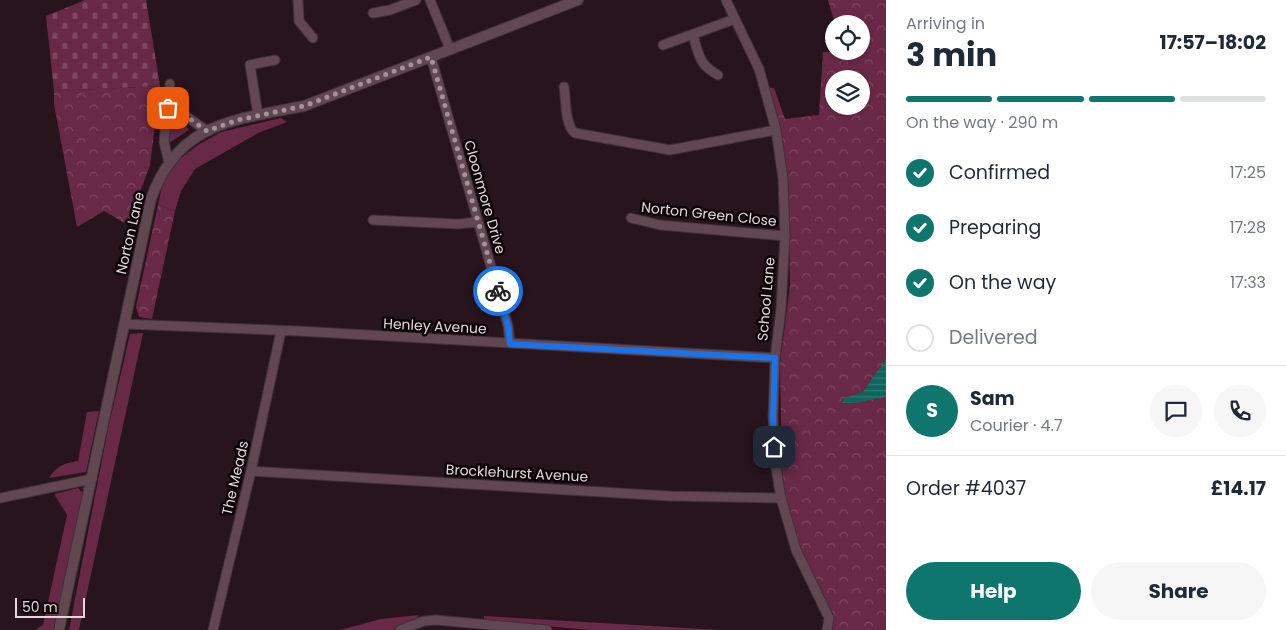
<!DOCTYPE html>
<meta charset="utf-8">
<style>
:root{--surface:#fff;--page:#f6f6f7;--text:#1f2937;--muted:#747a83;--line:#e0e1e3;--accent:#0f766e}
body{margin:0;font-family:Poppins,sans-serif;background:var(--page);color:var(--text);height:100vh;display:flex;flex-direction:column;font-size:19px;white-space:nowrap}
*{box-sizing:border-box;margin:0}
p{font-size:16px;color:var(--muted)}
.icon{flex:none;width:28px;height:28px;fill:none;stroke:currentColor;stroke-width:2;stroke-linecap:round;stroke-linejoin:round}
.map{position:relative;flex:1;overflow:hidden}
.side{display:flex;flex-direction:column;background:var(--surface);width:400px}
.side>*{flex:none}
.controls{position:absolute;left:825px;top:15px;display:grid;gap:10px}
.controls a{display:grid;place-items:center;width:45px;height:45px;border-radius:50%;background:var(--surface);box-shadow:0 1px 4px #0004;font-size:25px}
.scale{position:absolute;left:15px;bottom:12px;width:70px;box-sizing:border-box;padding-left:5px;border:2px solid #e6d6dc;border-top:0;font-size:14px;line-height:18px;white-space:nowrap;color:#e6d6dc;-webkit-text-stroke:4px #0b0406;paint-order:stroke}
.pin{position:absolute;display:grid;place-items:center;width:42px;height:42px;color:#fff;margin:-21px;border-radius:10px;box-shadow:0 2px 8px #0006}
.courier{position:absolute;display:grid;place-items:center;width:50px;height:50px;margin:-25px;border:4px solid #1a73e8;border-radius:50%;background:#fff;color:#222;box-shadow:0 1px 6px #0007}
.summary em{font-style:normal;font-weight:700}
.summary div{display:flex;flex-direction:column-reverse}
.summary{display:flex;align-items:center;justify-content:space-between;height:85px;padding:0 20px}
h1{font-size:32px;font-weight:700;line-height:38px}
.bar{display:grid;grid-template-columns:repeat(4,1fr);gap:8px 5px;align-content:center;height:60px;padding:0 20px}
.bar i{height:6px;border-radius:4px;background:var(--line)}
.bar .selected{background:var(--accent)}
.bar p{grid-column:span 4}
.line{display:flex;align-items:center;gap:12px;padding:0 20px;border-top:1px solid var(--line)}
.line div{flex:1}
.round{display:grid;place-items:center;flex:none;width:52px;height:52px;border-radius:26px;background:var(--page)}
ol{padding:0 20px;list-style:none}
li{display:flex;align-items:center;gap:15px;height:55px}
li p{margin-inline-start:auto}
li .icon{padding:5px;border-radius:50%;background:var(--accent);color:#fff;stroke-width:4}
li:last-child{color:var(--muted)}
li i{width:28px;height:28px;border:2px solid var(--line);border-radius:50%}
.cta{display:flex;gap:10px;margin-top:auto;padding:10px 20px}
.cta a{flex:1;height:58px;border-radius:30px;background:var(--accent);color:#fff;font-size:20px;font-weight:700;line-height:58px;text-align:center}
.cta a+a{background:var(--page);color:var(--text)}
main{display:flex;flex:1;min-height:0}
.map>svg:first-child{display:block}
.grass{fill:#682946}
.forest{fill:url(#forest-crowns);fill-rule:evenodd}
.cemetery{fill:url(#cemetery-stones)}
.water{fill:url(#water-rules)}
.lines{fill:none;stroke-linecap:round;stroke-linejoin:round}
.minor-casing{stroke:#3f3136;stroke-width:11}
.tertiary-casing{stroke:#3f3136;stroke-width:12}
.minor{stroke:#604751;stroke-width:9}
.tertiary{stroke:#604751;stroke-width:10}
.done{stroke:#a49299;stroke-width:5;stroke-dasharray:0 9}
.route{stroke:#1a73e8;stroke-width:6}
.labels{text-anchor:middle;stroke-width:5;stroke-linejoin:round;paint-order:stroke}
.street-label{font-size:14px;fill:#e6d6dc;stroke:#0b0406}
</style>
<main>
<div class="map">
<svg width="886" height="630" viewBox="0 0 886 630">
<defs>
<pattern id="forest-crowns" width="20" height="18" patternUnits="userSpaceOnUse" patternTransform="scale(1.25)"><rect width="20" height="18" fill="#682946"/><path d="M2 6a3 3 0 1 1 6 0M12 15a3 3 0 1 1 6 0" fill="none" stroke="#7e4760"/></pattern>
<pattern id="cemetery-stones" width="16" height="16" patternUnits="userSpaceOnUse" patternTransform="scale(1.25)"><rect width="16" height="16" fill="#682946"/><path d="M2 7V4a2 2 0 0 1 4 0v3zM10 15v-3a2 2 0 0 1 4 0v3z" fill="#7e4760"/></pattern>
<pattern id="water-rules" width="6" height="5" patternUnits="userSpaceOnUse" patternTransform="scale(1.25)"><rect width="6" height="5" fill="#0d655b"/><path d="M0 2.5h6" fill="none" stroke="#307a72"/></pattern>
</defs>
<rect width="100%" height="100%" fill="#28141c"/>
<!-- grass -->
<g class="grass">
<path d="M 174,117 L 184,123 L 189,130 L 169,143 C 167,133 169,125 174,117 Z"/>
<path d="M 281,118 L 287,122 L 258,133 L 195,169 L 181,191 L 175,211 L 158,205 L 163,182 L 177,161 L 198,145 L 221,132 Z"/>
<path d="M 143,333 L 79,630 L 69,630 L 108,429 L 130,334 Z"/>
<path d="M 99,411 L 86,472 L 49,478 C 56,466 65,463 78,461 L 87,412 Z"/>
<path d="M 78,488 L 82,492 L 83,498 L 54,630 L 35,630 L 43,625 L 67,515 L 54,494 Z"/>
<path d="M 418,615 L 419,618 L 393,630 L 340,630 L 381,619 Z"/>
<path d="M 484,616 L 721,630 L 591,630 L 484,621 Z"/>
</g>
<!-- forest -->
<g class="forest">
<path d="M 828,0 L 886,0 L 886,630 L 833,630 L 798,548 L 782,482 L 780,363 L 790,286 L 788,177 L 766,88 L 774,88 L 785,119 L 819,115 L 823,52 L 861,51 L 861,24 L 835,24 ZM 834,79 L 861,79 L 861,106 L 834,106 Z"/>
<path d="M 160,86 L 150,165 L 128,225 L 104,211 L 77,227 L 54,104 L 54,91 Z"/>
<path d="M 158,205 L 175,211 L 152,319 L 139,317 L 136,307 Z"/>
</g>
<!-- cemetery -->
<path class="cemetery" d="M 85,0 L 146,0 L 160,86 L 54,91 L 46,16 Z"/>
<!-- water -->
<path class="water" d="M 886,359 L 886,397 L 853,403 L 842,403 L 845,398 L 863,392 Z"/>
<g class="lines">
<defs>
<g id="minor">
<path d="M 298,0 L 299,21 L 313,38"/>
<path d="M 430,0 L 450,49"/>
<path d="M 726,0 L 759,69 L 776,130 L 783,179 L 785,236 L 781,309 L 775,358 L 773,417 L 775,462 L 781,498 L 796,550 L 829,618 L 827,630"/>
<path d="M 373,13 L 390,10 L 416,0"/>
<path d="M 693,35 C 699,54 698,64 718,75"/>
<path d="M 663,45 L 735,19"/>
<path d="M 431,57 L 508,326 L 510,343"/>
<path d="M 564,87 C 566,100 565,126 575,133 L 670,150 L 776,130"/>
<path d="M 168,108 L 176,109 L 207,131"/>
<path d="M 258,115 L 250,65 L 275,60"/>
<path d="M 169,163 L 164,142 L 170,84"/>
<path d="M 631,218 L 660,225 L 785,236"/>
<path d="M 373,220 L 458,224 L 477,222"/>
<path d="M 124,324 L 298,331 L 775,358"/>
<path d="M 251,471 L 669,496 L 781,498"/>
<path d="M 0,498 L 92,479"/>
<path d="M 213,630 L 251,471 L 281,331"/>
<path d="M 400,630 L 424,621 L 436,620 L 547,630"/>
</g>
<path id="tertiary" d="M 59,630 L 151,199 C 178,122 234,120 304,106 L 578,0"/>
</defs>
<!-- minor casing -->
<use href="#minor" class="minor-casing"/>
<!-- tertiary casing -->
<use href="#tertiary" class="tertiary-casing"/>
<!-- minor -->
<use href="#minor" class="minor"/>
<!-- tertiary -->
<use href="#tertiary" class="tertiary"/>
</g>
<g class="lines">
<!-- done -->
<path class="done" d="M 168,108 L 176,109 L 207,131 L 238,120 L 304,106 L 431,57 L 498,291"/>
<!-- route -->
<path class="route" d="M 498,291 L 508,326 L 510,344 L 775,358 L 773,417 L 774,447"/>
</g>
<g class="labels">
<!-- street labels -->
<g class="street-label">
<text transform="translate(485 197) rotate(74)" y="5">Cloonmore Drive</text>
<text transform="translate(709 214) rotate(6)" y="5">Norton Green Close</text>
<text transform="translate(130 233) rotate(-77)" y="5">Norton Lane</text>
<text transform="translate(766 299) rotate(-85)" y="5">School Lane</text>
<text transform="translate(435 326) rotate(3)" y="5">Henley Avenue</text>
<text transform="translate(517 473) rotate(3)" y="5">Brocklehurst Avenue</text>
<text transform="translate(235 478) rotate(-77)" y="5">The Meads</text>
</g>
</g>
</svg>
<div class="controls">
<a><svg class="icon" aria-label="locate" viewBox="0 0 24 24"><circle cx="12" cy="12" r="6"/><path d="M12 2v4M12 18v4M2 12h4M18 12h4"/></svg></a>
<a><svg class="icon" aria-label="layers" viewBox="0 0 24 24"><path d="M12 4l9 5-9 5-9-5zM3 14l9 5 9-5"/></svg></a>
</div>
<div class="scale">50 m</div>
<div class="pin" style="left:168px;top:108px;background:#ea580c"><svg class="icon" aria-label="bag" viewBox="0 0 24 24"><path d="M5 8h14l-1 12H6zM9 8a3 3 0 0 1 6 0"/></svg></div>
<div class="pin" style="left:774px;top:447px;background:#1f2937"><svg class="icon" aria-label="home" viewBox="0 0 24 24"><path d="M3 11l9-7 9 7M6 9v11h12V9"/></svg></div>
<div class="courier" style="left:498px;top:291px"><svg class="icon" aria-label="bike" viewBox="0 0 24 24"><circle cx="6" cy="16" r="4"/><circle cx="18" cy="16" r="4"/><path d="M6 16l4-8h5l3 8M10 8l3 8H6M13 5h3"/></svg></div>
</div>
<section class="side">
<div class="summary"><div><h1>3 min</h1><p>Arriving in</p></div><em>17:57–18:02</em></div>
<div class="bar"><i class="selected"></i><i class="selected"></i><i class="selected"></i><i></i><p>On the way · 290 m</p></div>
<ol>
<li><svg class="icon" aria-label="check" viewBox="0 0 24 24"><path d="M5 12l5 5 9-10"/></svg>Confirmed<p>17:25</p></li>
<li><svg class="icon" aria-label="check" viewBox="0 0 24 24"><path d="M5 12l5 5 9-10"/></svg>Preparing<p>17:28</p></li>
<li><svg class="icon" aria-label="check" viewBox="0 0 24 24"><path d="M5 12l5 5 9-10"/></svg>On the way<p>17:33</p></li>
<li><i></i>Delivered</li>
</ol>
<div class="line" style="height:90px"><b class="round" style="background:var(--accent);color:#fff">S</b><div><b>Sam</b><p>Courier · 4.7</p></div><a class="round"><svg class="icon" aria-label="chat" viewBox="0 0 24 24"><path d="M4 5h16v11H9l-5 4z"/></svg></a><a class="round"><svg class="icon" aria-label="phone" viewBox="0 0 24 24"><path d="M5 4h4l2 5-3 2q2 4 5 5l2-3 5 2v4C11 20 4 13 5 4z"/></svg></a></div>
<div class="line" style="height:65px"><div>Order #4037</div><b>£14.17</b></div>
<div class="cta"><a>Help</a><a>Share</a></div>
</section>
</main>
